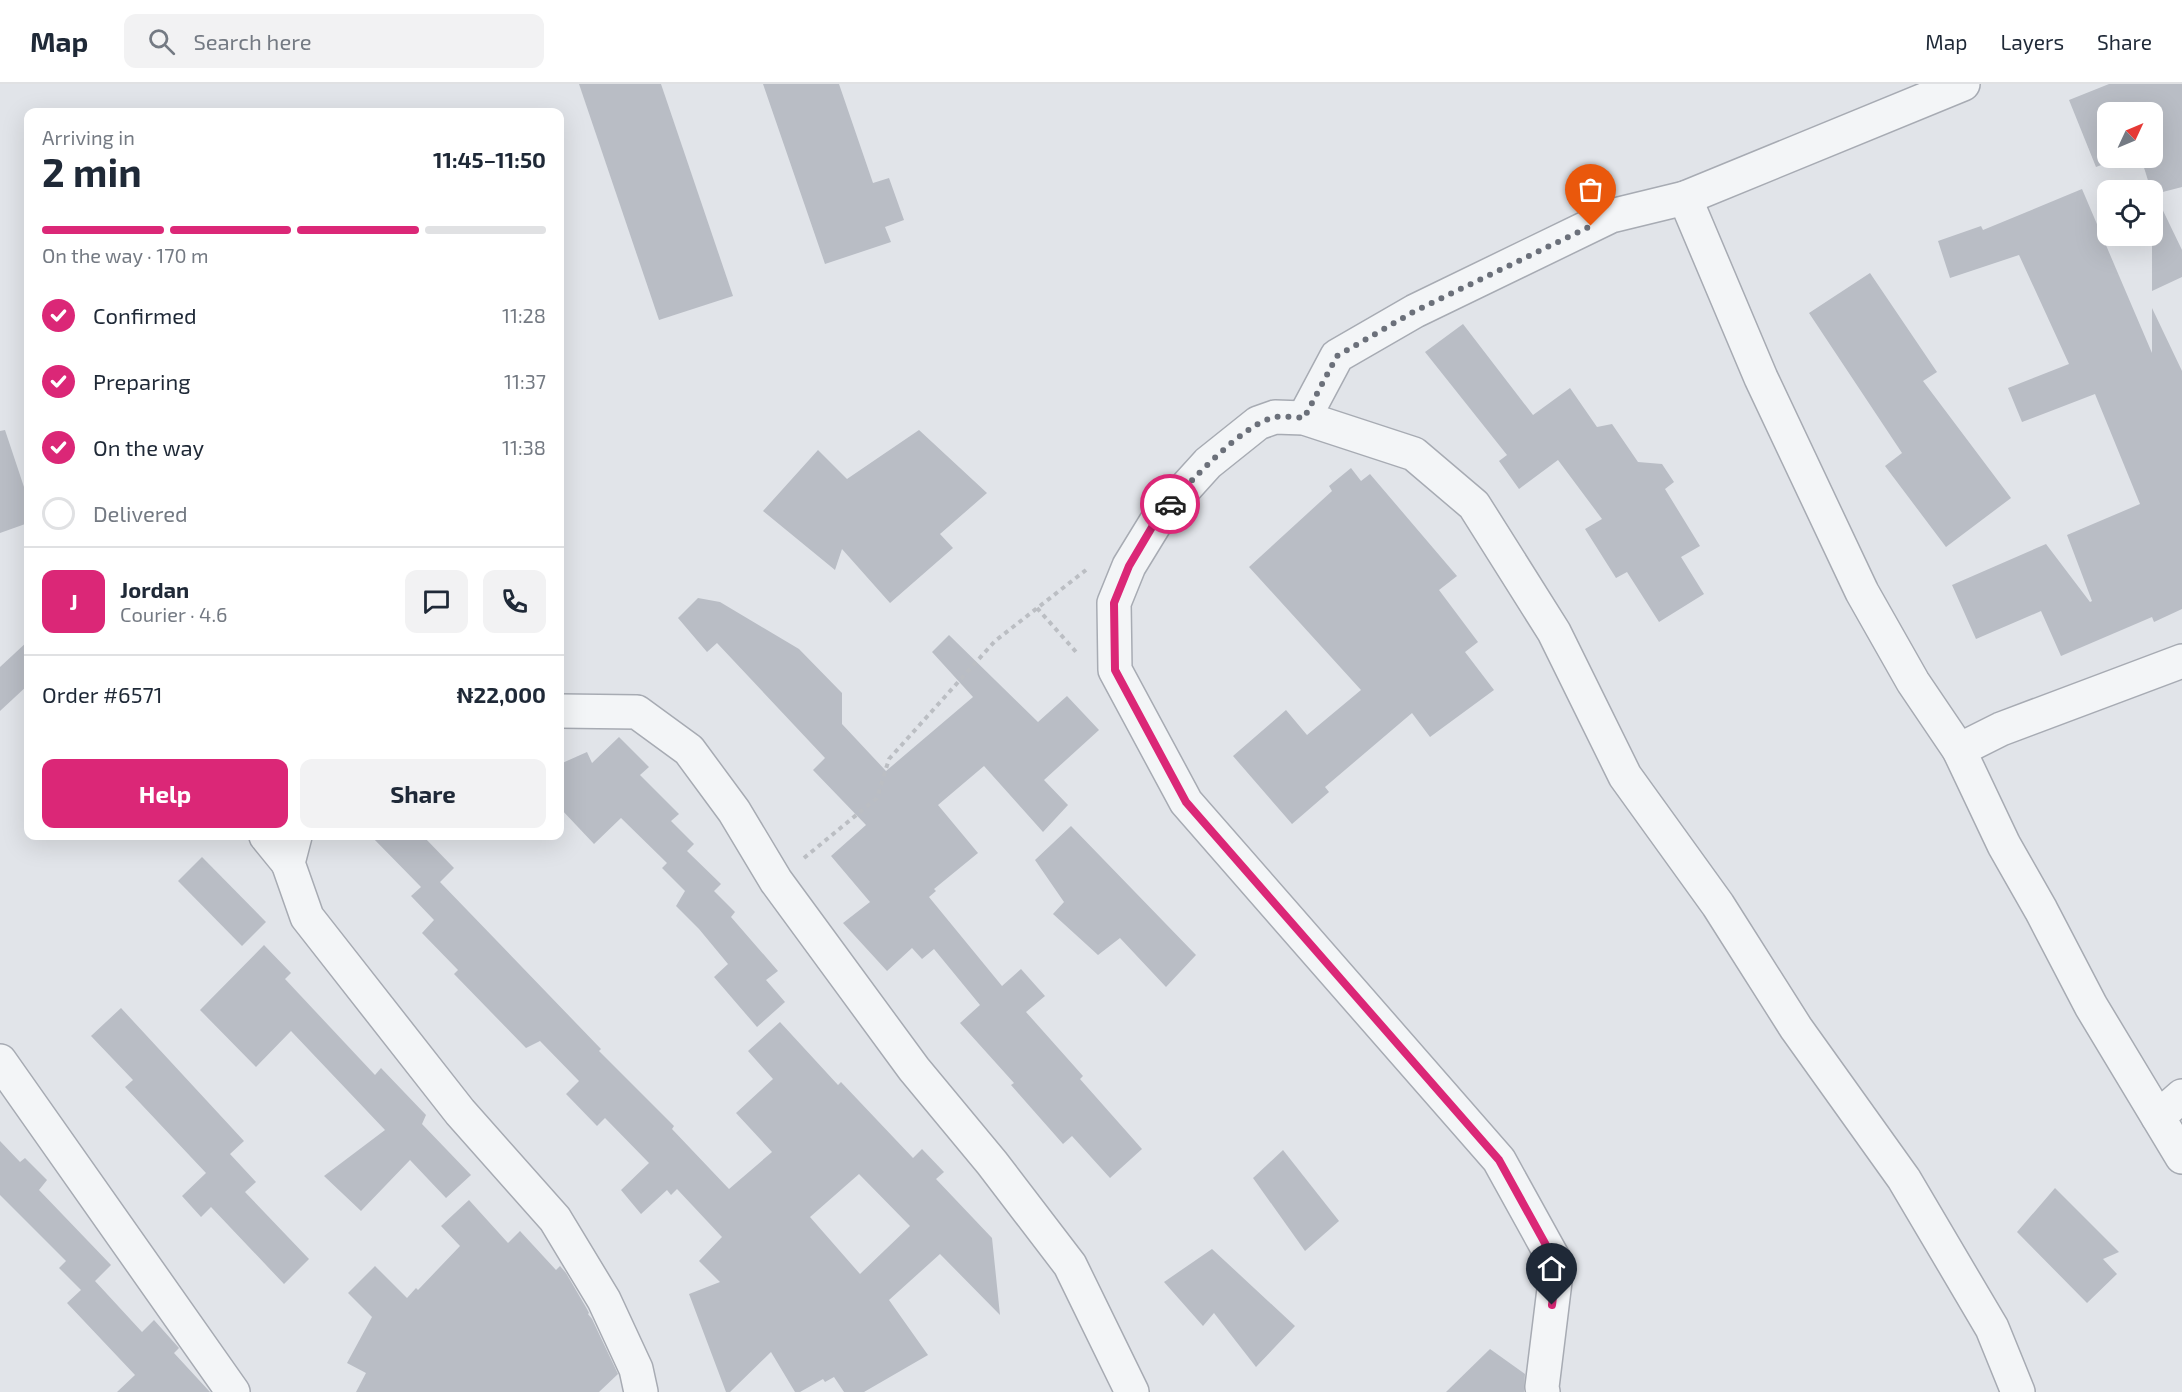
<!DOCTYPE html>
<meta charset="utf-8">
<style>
:root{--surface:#fff;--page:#f2f2f3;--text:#1f2937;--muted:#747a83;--line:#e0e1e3;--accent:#db2777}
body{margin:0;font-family:"Exo 2",sans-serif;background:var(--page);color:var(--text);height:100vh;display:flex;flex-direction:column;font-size:22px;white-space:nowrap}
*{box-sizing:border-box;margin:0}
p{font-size:20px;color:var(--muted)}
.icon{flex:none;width:33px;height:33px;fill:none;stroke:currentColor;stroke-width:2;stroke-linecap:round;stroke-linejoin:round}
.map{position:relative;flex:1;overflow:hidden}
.panel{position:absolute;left:24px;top:24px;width:540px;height:732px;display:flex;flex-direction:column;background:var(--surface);border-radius:12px;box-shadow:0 6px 24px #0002}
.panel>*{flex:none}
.needle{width:39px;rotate:46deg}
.tools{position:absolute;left:2097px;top:18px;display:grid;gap:12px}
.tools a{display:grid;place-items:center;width:66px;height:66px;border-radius:12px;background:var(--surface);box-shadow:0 6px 24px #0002;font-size:30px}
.pin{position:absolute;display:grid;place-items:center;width:51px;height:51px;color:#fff;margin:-62px -26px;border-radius:50% 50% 50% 0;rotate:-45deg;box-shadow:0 0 6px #0007}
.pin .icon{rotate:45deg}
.courier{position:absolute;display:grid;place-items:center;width:60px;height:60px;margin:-30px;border:4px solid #db2777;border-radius:50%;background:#fff;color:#222;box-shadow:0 2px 8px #0007}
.summary em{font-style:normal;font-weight:700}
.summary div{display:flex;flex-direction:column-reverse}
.summary{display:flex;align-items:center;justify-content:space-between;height:102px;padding:0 18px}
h1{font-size:39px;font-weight:700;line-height:45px}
.bar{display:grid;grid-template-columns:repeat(4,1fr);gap:9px 6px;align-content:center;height:72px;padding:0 18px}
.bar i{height:8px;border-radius:4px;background:var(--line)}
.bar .selected{background:var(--accent)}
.bar p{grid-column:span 4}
.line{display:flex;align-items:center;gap:15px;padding:0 18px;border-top:2px solid var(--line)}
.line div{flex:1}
.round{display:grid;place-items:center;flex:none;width:63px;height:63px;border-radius:12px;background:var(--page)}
ol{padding:0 18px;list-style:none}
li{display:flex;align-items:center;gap:18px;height:66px}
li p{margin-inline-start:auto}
li .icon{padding:6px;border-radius:50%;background:var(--accent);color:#fff;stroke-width:4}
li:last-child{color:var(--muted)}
li i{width:33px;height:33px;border:3px solid var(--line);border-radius:50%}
.action{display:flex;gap:12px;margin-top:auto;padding:12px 18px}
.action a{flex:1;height:69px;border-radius:12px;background:var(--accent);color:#fff;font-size:24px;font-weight:700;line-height:69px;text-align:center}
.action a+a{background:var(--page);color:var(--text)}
header{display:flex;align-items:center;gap:36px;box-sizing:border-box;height:84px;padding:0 30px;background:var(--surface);border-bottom:2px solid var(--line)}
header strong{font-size:28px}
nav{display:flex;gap:33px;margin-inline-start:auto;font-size:21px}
.search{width:420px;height:54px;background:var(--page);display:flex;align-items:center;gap:15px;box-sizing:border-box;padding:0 21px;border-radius:12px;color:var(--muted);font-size:22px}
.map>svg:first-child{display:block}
.building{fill:#b9bdc5;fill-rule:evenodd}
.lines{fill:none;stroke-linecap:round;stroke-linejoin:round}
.minor-casing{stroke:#a7abb3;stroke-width:36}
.path{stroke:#bbbec3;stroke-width:4;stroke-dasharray:4.5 4.5;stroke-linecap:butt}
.minor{stroke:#f3f5f7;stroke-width:33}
.done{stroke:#6b707a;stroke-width:6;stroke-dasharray:0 10.8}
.route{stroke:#db2777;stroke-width:8}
</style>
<header>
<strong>Map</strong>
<div class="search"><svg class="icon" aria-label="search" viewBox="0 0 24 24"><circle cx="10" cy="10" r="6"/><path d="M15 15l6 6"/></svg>Search here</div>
<nav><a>Map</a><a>Layers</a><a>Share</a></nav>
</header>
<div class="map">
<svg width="2182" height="1308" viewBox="0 0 2182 1308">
<rect width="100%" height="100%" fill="#e1e4e9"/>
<!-- building -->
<g class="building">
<path d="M 579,0 L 661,0 L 733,212 L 659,236 Z"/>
<path d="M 763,0 L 839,0 L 873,99 L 889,94 L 904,136 L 885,143 L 891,158 L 825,180 Z"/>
<path d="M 2109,0 L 2182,0 L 2182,103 L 2155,110 L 2182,166 L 2182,193 L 2152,207 L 2152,106 L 2151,106 L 2141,74 L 2152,74 L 2152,28 L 2108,28 L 2108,74 L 2120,74 L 2096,83 L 2069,16 Z"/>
<path d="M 2082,105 L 2152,269 L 2152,224 L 2182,287 L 2182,525 L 2154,538 L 2152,533 L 2061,572 L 2041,527 L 1976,555 L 1952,501 L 2046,460 L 2090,518 L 2092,517 L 2067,451 L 2140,420 L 2095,310 L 2022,338 L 2008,304 L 2069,280 L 2019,171 L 1950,194 L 1938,157 L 1981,142 L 1983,146 Z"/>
<path d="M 1870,189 L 1937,288 L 1923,297 L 2011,414 L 1946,463 L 1885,382 L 1902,369 L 1809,229 Z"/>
<path d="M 1463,240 L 1533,331 L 1570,304 L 1597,343 L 1612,340 L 1638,378 L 1662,380 L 1674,398 L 1665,405 L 1700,462 L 1681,473 L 1704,510 L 1659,538 L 1627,488 L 1616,494 L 1585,445 L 1602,435 L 1558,376 L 1519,405 L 1499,377 L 1507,371 L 1425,268 Z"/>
<path d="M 5,346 L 28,415 L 28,439 L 0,449 L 0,347 Z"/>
<path d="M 919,346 L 987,409 L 940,450 L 953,464 L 890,519 L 842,465 L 835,486 L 763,427 L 818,366 L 847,395 Z"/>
<path d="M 1351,384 L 1361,397 L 1370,390 L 1457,492 L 1439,506 L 1478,558 L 1465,568 L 1494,606 L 1430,653 L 1412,629 L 1325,703 L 1329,708 L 1292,740 L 1233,672 L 1286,626 L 1307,651 L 1361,606 L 1249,483 L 1332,407 L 1329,402 Z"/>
<path d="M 698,514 L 720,518 L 799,565 L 842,609 L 842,640 L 886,687 L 973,613 L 932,568 L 949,551 L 1038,638 L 1067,612 L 1099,646 L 1044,696 L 1068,721 L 1043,748 L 984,682 L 938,721 L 978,769 L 934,805 L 936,807 L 929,813 L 1002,902 L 1021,885 L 1045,912 L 1026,928 L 1083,992 L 1080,995 L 1142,1065 L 1110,1094 L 1072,1052 L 1063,1060 L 1011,1001 L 1014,999 L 960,939 L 980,921 L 934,865 L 922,875 L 912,864 L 887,887 L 843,839 L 870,818 L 831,772 L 866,741 L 813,686 L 825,674 L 717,559 L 707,568 L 678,534 Z"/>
<path d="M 28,557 L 28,601 L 0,627 L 0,583 Z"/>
<path d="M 619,653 L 649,683 L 640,691 L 679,730 L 671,737 L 694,760 L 687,767 L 721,800 L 714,807 L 735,828 L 731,833 L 778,887 L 766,896 L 785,918 L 757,943 L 714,893 L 728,880 L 699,845 L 676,822 L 685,807 L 662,784 L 667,779 L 621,734 L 594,760 L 560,724 L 560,680 L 587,668 L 592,679 Z"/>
<path d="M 1071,742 L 1196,871 L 1166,903 L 1120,854 L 1098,871 L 1053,830 L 1064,818 L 1035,776 Z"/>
<path d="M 371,752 L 423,752 L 454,784 L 440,798 L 601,965 L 599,967 L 674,1042 L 672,1045 L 729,1105 L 772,1068 L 736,1029 L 773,995 L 748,967 L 780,938 L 838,1001 L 841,998 L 913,1074 L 922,1065 L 944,1088 L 936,1095 L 992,1154 L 1000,1231 L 940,1170 L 889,1216 L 928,1271 L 864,1308 L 844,1308 L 834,1293 L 825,1298 L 823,1295 L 800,1308 L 795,1308 L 771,1268 L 730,1308 L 726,1308 L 689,1210 L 720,1198 L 699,1177 L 722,1153 L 677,1105 L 671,1111 L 667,1106 L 641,1130 L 621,1106 L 649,1079 L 605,1034 L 597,1042 L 566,1010 L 579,997 L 540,957 L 526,964 L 454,890 L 458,886 L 422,849 L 434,836 L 411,812 L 421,803 ZM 859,1090 L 910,1142 L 860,1190 L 810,1133 Z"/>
<path d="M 202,773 L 266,838 L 242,862 L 178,797 Z"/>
<path d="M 264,861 L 291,889 L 285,895 L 375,991 L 381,984 L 426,1031 L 422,1040 L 471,1091 L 446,1114 L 410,1076 L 361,1127 L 324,1092 L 385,1046 L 291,947 L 256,983 L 200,926 Z"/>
<path d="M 121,924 L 244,1057 L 230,1070 L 256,1098 L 245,1108 L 309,1175 L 284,1200 L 211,1123 L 201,1133 L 182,1112 L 206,1089 L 125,1003 L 133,996 L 91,952 Z"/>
<path d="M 0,1057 L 20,1078 L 25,1074 L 47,1096 L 39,1106 L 111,1181 L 95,1197 L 142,1248 L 154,1236 L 179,1264 L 174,1269 L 210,1308 L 117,1308 L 135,1291 L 67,1219 L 81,1206 L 59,1184 L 66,1177 L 0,1111 Z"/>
<path d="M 1283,1066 L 1339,1137 L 1305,1167 L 1253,1094 Z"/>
<path d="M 2055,1104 L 2119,1168 L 2103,1175 L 2117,1190 L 2087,1219 L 2017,1148 Z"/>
<path d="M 469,1116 L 508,1159 L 520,1147 L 556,1186 L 560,1182 L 566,1189 L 587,1225 L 589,1229 L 588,1230 L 592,1235 L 618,1290 L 599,1308 L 356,1308 L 366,1289 L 347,1279 L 372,1233 L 348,1209 L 375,1182 L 407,1214 L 416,1204 L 418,1206 L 460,1162 L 441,1142 Z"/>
<path d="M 1212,1165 L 1295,1242 L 1256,1283 L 1214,1229 L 1203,1242 L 1164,1198 Z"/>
<path d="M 1490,1265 L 1525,1290 L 1524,1308 L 1446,1308 Z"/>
</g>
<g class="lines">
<defs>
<g id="minor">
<path d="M 1685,114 L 1761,294 L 1862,508 L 1913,598 L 1959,666 L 2004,761 L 2041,826 L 2091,922 L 2182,1073"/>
<path d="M 1304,334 L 1337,272 L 1415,227 L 1611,132 L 1685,114 L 1963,0"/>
<path d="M 560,627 L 637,628 L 689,666 L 734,727 L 776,797 L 914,985 L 992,1079 L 1070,1181 L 1132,1308"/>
<path d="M 1959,666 L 2001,645 L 2182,577"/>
<path d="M 266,752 L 288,779"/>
<path d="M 295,752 L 288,779 L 307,833 L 460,1028 L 555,1135 L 604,1216 L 636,1285 L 641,1308"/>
<path d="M 0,977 L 233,1308"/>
<path d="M 2158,1033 L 2182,1012"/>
<path d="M 1543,1308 L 1542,1303 L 1557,1181 L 1499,1076 L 1186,718 L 1115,586 L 1114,519 L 1129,482 L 1159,433 L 1208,379 L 1258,339 L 1275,333 L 1304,334 L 1414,370 L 1474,421 L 1554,548 L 1625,692 L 1718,821 L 1796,944 L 1904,1095 L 1992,1244 L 2018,1308"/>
</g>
</defs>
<!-- minor casing -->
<use href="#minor" class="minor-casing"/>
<!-- path -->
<g class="path">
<path d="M 1037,524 L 1077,569"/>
<path d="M 804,774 L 877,714 L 889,675 L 995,557 L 1086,486"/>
</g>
<!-- minor -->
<use href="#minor" class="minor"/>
</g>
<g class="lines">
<!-- done -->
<path class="done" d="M 1170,420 C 1191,397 1246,337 1276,333 C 1285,332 1295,333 1304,334 L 1337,272 L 1415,227 L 1591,142"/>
<!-- route -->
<path class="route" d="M 1170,420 L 1158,433 L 1129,482 L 1114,519 L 1115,586 L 1186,718 L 1499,1076 L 1557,1181 L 1552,1221"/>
</g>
</svg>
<div class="tools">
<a><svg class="needle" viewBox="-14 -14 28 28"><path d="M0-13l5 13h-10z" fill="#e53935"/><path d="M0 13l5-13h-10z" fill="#747a83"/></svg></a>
<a><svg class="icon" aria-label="locate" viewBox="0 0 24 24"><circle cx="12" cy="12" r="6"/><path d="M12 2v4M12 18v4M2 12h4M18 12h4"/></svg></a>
</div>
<div class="pin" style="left:1591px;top:142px;background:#ea580c"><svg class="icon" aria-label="bag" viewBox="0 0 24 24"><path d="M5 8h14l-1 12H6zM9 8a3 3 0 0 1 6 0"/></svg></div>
<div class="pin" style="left:1552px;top:1221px;background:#1f2937"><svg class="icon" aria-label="home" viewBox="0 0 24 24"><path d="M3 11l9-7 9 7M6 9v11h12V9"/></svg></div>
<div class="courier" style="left:1170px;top:420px"><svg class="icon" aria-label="car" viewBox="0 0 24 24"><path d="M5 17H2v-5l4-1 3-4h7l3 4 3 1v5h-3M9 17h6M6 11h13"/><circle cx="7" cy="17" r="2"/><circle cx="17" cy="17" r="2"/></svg></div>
<section class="panel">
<div class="summary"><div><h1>2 min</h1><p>Arriving in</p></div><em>11:45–11:50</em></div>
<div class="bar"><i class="selected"></i><i class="selected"></i><i class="selected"></i><i></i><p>On the way · 170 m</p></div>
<ol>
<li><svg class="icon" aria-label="check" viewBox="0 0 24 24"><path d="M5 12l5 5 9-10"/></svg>Confirmed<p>11:28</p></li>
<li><svg class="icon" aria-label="check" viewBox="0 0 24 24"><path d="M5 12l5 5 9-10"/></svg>Preparing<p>11:37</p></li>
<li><svg class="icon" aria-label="check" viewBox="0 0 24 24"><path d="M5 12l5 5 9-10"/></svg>On the way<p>11:38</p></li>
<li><i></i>Delivered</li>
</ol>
<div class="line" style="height:108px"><b class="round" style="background:var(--accent);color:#fff">J</b><div><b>Jordan</b><p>Courier · 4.6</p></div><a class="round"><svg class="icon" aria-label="chat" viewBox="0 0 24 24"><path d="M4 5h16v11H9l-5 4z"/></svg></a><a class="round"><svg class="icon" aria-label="phone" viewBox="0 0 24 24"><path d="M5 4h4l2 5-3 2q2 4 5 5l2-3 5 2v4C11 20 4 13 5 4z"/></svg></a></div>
<div class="line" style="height:78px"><div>Order #6571</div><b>₦22,000</b></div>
<div class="action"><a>Help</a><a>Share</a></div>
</section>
</div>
